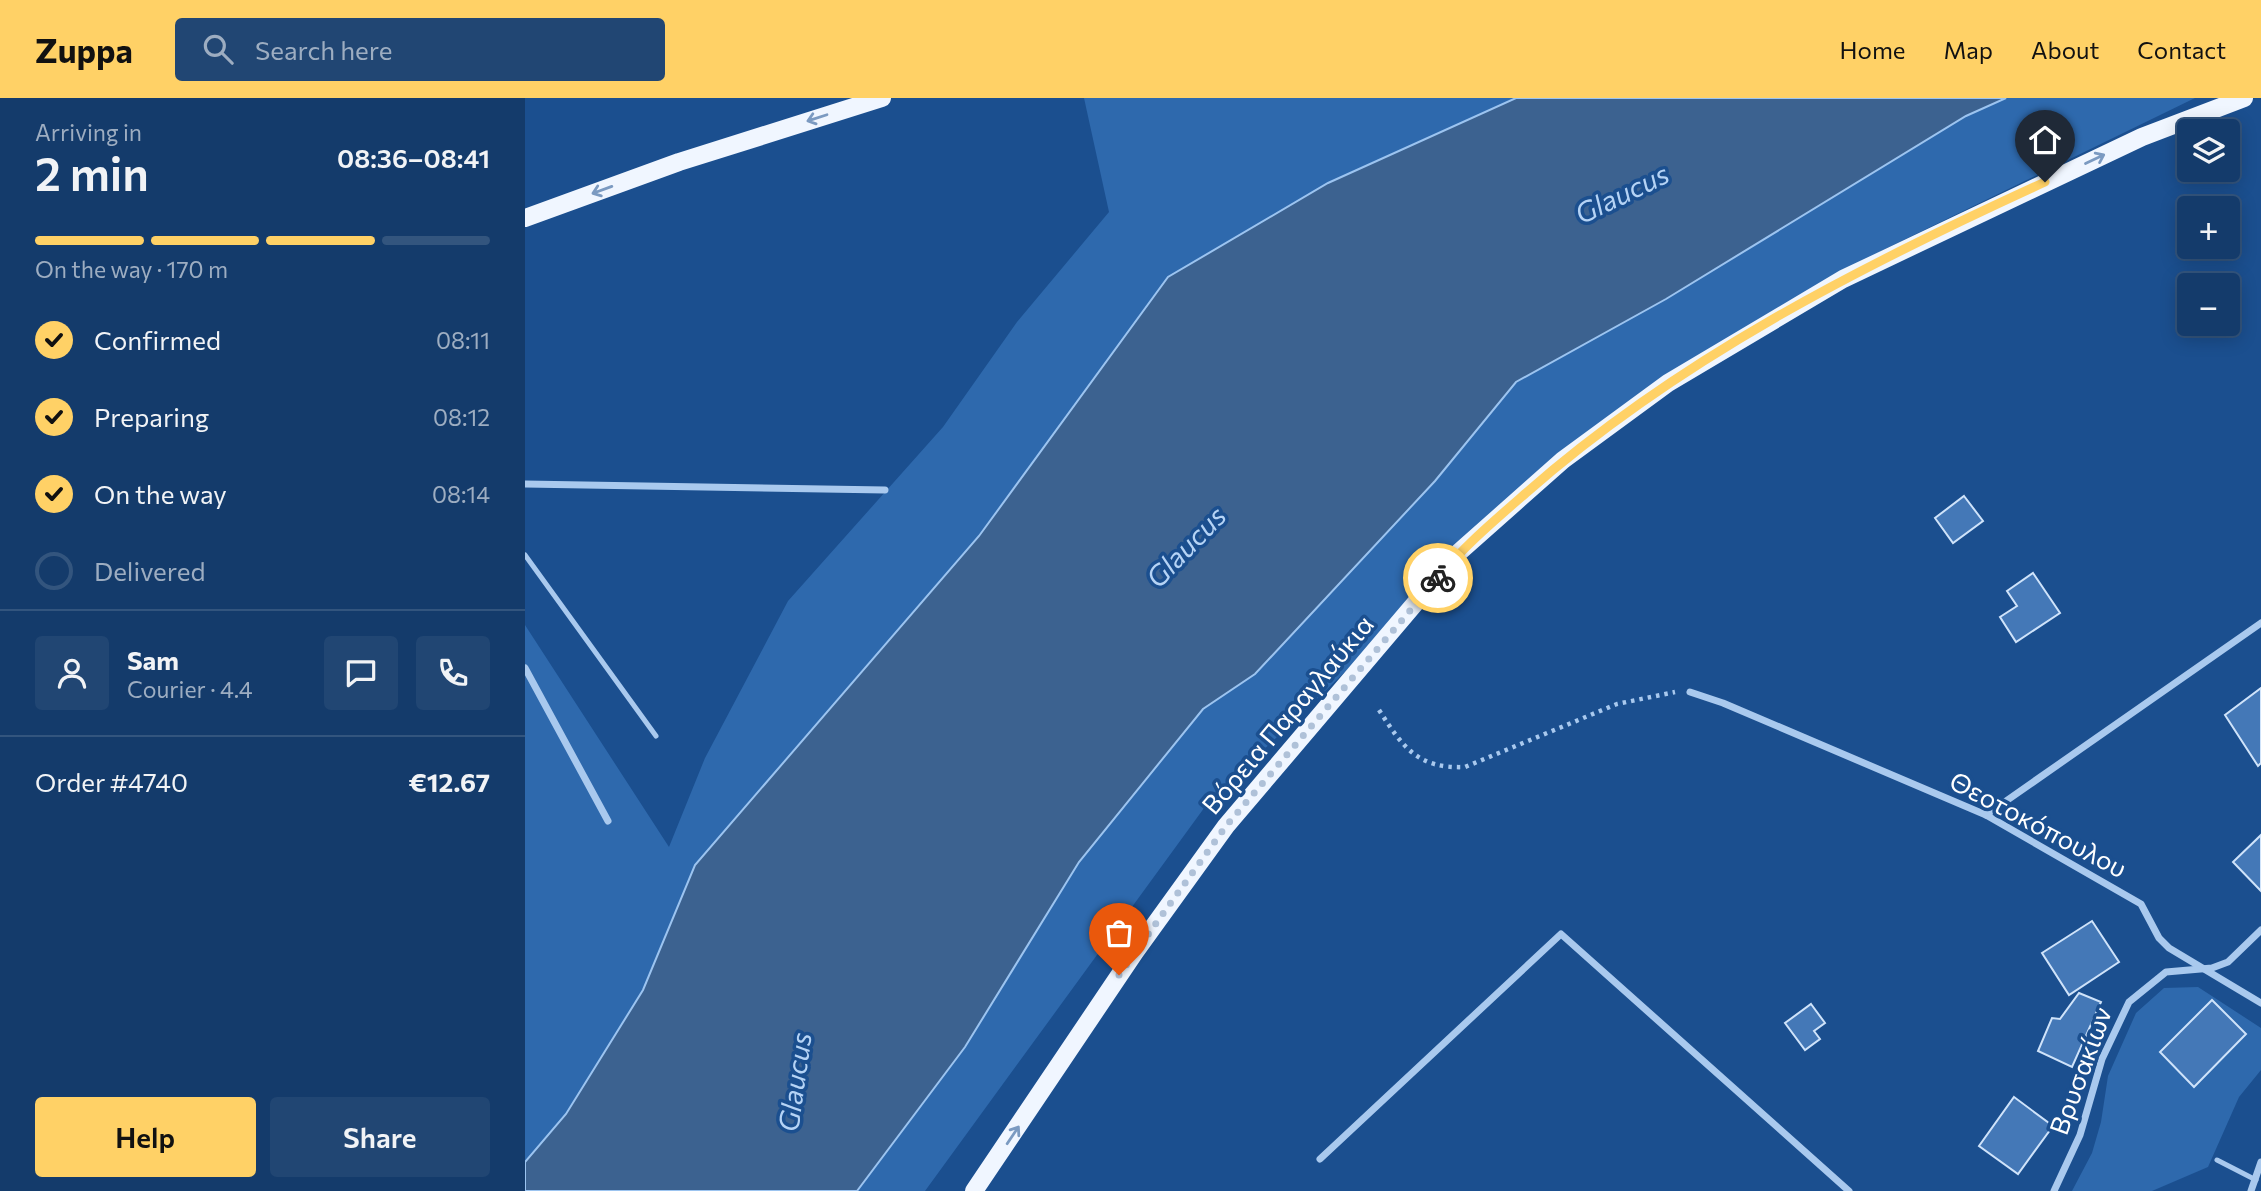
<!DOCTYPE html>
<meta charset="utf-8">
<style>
:root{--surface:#143b6b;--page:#214673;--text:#f1f3f6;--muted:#9dadc1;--line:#33557e;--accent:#ffd166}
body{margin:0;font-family:Commissioner,sans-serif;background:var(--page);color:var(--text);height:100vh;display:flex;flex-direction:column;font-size:26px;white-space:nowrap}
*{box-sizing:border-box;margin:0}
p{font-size:23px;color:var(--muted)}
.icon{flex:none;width:38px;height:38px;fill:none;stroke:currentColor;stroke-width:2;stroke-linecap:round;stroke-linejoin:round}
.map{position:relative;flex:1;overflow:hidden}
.panel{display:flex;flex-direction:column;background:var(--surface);width:525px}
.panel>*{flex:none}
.tools{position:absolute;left:1652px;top:21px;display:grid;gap:14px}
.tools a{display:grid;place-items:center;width:63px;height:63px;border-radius:7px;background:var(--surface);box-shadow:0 4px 18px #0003,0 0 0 2px var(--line);font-size:35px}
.pin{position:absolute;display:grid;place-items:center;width:60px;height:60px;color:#fff;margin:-72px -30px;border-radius:50% 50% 50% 0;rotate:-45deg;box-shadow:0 0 7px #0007}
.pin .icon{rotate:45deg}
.courier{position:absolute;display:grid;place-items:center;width:70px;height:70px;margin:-35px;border:5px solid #ffd166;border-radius:50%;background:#fff;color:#222;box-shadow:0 2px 9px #0007}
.summary em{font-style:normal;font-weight:600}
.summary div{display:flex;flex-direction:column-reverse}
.summary{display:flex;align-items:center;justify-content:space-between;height:119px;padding:0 35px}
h1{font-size:46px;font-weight:600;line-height:52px}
.bar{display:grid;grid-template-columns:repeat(4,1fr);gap:10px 7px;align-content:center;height:84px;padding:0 35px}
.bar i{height:9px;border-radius:5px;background:var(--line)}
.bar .active{background:var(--accent)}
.bar p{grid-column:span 4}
.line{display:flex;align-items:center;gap:18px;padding:0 35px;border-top:2px solid var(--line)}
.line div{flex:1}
.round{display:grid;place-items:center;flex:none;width:74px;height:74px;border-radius:7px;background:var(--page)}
ol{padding:0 35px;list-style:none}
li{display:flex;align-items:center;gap:21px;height:77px}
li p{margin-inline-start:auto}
li .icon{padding:7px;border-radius:50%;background:var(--accent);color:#111;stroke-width:4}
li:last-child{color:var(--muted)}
li i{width:38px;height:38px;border:4px solid var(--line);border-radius:50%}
.action{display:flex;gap:14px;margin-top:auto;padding:14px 35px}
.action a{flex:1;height:80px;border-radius:7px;background:var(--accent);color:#111;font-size:28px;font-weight:600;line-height:80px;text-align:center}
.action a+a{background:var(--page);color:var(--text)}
header{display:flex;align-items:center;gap:42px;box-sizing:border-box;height:98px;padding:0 35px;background:var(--accent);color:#111}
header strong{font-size:33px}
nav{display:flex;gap:38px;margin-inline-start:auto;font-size:24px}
.search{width:490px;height:63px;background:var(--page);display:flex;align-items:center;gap:18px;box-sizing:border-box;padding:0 24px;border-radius:7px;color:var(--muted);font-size:26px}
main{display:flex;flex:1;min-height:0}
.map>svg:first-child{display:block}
.green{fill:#2e69ad}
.water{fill:#3c6290;stroke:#9cc4f0;stroke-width:2}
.building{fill:#4478b7;stroke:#cfe3fa;stroke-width:2}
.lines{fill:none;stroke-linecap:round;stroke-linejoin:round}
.path{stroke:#a9c9ee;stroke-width:4.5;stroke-dasharray:3.5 5;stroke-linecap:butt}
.service{stroke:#a9c9ee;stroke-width:5}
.minor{stroke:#a9c9ee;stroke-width:7}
.primary{stroke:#f0f6ff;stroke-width:18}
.oneway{stroke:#7b9ac1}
.done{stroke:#afc1d8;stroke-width:7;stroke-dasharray:0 12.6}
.route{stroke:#ffd166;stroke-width:9}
.labels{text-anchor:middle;stroke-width:7;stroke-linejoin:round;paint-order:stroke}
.street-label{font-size:26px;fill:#fff;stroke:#1b4f8f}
.water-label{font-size:28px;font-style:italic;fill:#b5d3f5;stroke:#1b4f8f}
</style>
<header>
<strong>Zuppa</strong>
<div class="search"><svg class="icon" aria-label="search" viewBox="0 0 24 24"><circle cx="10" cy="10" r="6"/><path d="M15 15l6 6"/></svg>Search here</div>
<nav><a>Home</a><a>Map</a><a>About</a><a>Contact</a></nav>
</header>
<main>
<section class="panel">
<div class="summary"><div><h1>2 min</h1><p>Arriving in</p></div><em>08:36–08:41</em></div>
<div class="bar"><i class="active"></i><i class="active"></i><i class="active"></i><i></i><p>On the way · 170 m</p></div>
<ol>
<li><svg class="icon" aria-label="check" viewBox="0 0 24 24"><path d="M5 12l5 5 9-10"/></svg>Confirmed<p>08:11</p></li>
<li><svg class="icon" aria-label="check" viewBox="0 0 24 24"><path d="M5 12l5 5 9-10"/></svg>Preparing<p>08:12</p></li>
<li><svg class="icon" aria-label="check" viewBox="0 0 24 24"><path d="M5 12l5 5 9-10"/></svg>On the way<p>08:14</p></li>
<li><i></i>Delivered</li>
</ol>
<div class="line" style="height:126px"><a class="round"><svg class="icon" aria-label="person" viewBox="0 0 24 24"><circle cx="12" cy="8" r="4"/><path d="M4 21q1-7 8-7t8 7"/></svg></a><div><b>Sam</b><p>Courier · 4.4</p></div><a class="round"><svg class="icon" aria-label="chat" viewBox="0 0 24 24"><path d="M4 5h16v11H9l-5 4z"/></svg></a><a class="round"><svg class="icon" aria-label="phone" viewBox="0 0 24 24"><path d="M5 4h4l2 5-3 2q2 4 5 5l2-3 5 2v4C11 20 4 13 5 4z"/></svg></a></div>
<div class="line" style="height:91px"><div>Order #4740</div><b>€12.67</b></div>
<div class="action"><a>Help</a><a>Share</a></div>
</section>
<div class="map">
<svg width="1736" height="1093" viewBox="0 0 1736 1093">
<rect width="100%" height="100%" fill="#1b4f8f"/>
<!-- green -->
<g class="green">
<path d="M 559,0 L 991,0 L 803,85 L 643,179 L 454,438 L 170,767 L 118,892 L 41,1016 L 0,1064 L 0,527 L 144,749 L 180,660 L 263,503 L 418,329 L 492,224 L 584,114 Z"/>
<path d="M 1481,0 L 1670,0 L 1356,153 L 1085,320 L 682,706 L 400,1093 L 332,1093 L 440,949 L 554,764 L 678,611 L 730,576 L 910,383 L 991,284 L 1141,201 L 1441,18 Z"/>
<path d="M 1673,889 L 1736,930 L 1736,972 L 1714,999 L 1683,1069 L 1627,1093 L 1547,1093 L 1567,1055 L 1576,1024 L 1583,978 L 1611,915 L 1639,890 Z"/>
</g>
<!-- water -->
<path class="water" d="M 991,0 L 1481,0 L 1441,18 L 1141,201 L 991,284 L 910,383 L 730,576 L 678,611 L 554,764 L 440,949 L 332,1093 L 0,1093 L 0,1064 L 41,1016 L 118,892 L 170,767 L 454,438 L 643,179 L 803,85 Z"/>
<!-- building -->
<g class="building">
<path d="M 1439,398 L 1458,423 L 1428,445 L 1410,420 Z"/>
<path d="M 1508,475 L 1535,515 L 1491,544 L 1475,519 L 1492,508 L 1482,493 Z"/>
<path d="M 1736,590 L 1736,665 L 1733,668 L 1700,617 Z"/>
<path d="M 1736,737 L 1736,793 L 1708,764 Z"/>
<path d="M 1567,823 L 1594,864 L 1544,897 L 1517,855 Z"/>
<path d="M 1554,895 L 1576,904 L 1547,969 L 1513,953 L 1527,920 L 1535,921 Z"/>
<path d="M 1687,902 L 1721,936 L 1669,989 L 1635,954 Z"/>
<path d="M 1286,906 L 1300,925 L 1289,933 L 1295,941 L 1280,952 L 1260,925 Z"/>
<path d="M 1489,999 L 1528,1028 L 1493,1076 L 1454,1048 Z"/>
</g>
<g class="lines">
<!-- path -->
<path class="path" d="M 854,612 C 878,649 892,671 940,669 L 1092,606 L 1150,594"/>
<!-- service -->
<g class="service">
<path d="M 0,457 L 131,638"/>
<path d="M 1692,1062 L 1731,1082"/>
</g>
<!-- minor -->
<g class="minor">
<path d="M 0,386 L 360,392"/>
<path d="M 0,570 L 83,723"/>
<path d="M 1165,594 L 1198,605 L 1461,717 L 1616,806 L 1634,840 L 1644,850 L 1736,905"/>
<path d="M 1461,717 L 1736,525"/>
<path d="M 795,1061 L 1036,836 L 1324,1093"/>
<path d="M 1529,1093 L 1555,1037 L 1577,961 L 1604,904 L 1641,874 L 1687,870 L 1703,864 L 1736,832"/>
<path d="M 1726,1093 L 1736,1064"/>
</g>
<!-- primary -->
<g class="primary">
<path d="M 0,120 L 154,64 L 357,0"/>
<path d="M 449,1093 L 610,854 L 701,728 L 932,456 L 1038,362 L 1143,285 L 1318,181 L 1617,39 L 1719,0"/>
</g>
</g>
<!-- one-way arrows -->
<defs><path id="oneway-shaft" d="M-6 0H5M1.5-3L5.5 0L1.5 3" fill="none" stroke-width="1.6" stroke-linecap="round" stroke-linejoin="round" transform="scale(1.75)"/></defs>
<g class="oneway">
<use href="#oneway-shaft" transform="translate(292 20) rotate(162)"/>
<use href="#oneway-shaft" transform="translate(1570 61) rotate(-25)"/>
<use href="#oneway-shaft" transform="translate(77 92) rotate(160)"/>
<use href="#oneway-shaft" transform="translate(488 1037) rotate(-56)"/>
</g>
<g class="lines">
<!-- done -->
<path class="done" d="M 594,877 L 701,728 L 913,480"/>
<!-- route -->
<path class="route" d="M 913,480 C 939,448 970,422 1001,395 C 1153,261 1336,168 1520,84"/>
</g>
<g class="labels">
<!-- street labels -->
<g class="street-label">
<text transform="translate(763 617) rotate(-50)" y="9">Βόρεια Παραγλαύκια</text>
<text transform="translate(1513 727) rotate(28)" y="9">Θεοτοκόπουλου</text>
<text transform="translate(1556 973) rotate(-70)" y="9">Βρυσακίων</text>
</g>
<!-- water labels -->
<g class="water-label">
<text transform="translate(1097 96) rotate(-26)" y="10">Glaucus</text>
<text transform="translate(661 449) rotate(-46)" y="10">Glaucus</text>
<text transform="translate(270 984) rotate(-82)" y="10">Glaucus</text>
</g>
</g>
</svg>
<div class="tools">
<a><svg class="icon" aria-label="layers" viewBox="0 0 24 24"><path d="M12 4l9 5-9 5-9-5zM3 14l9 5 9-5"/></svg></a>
<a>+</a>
<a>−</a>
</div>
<div class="pin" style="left:594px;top:877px;background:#ea580c"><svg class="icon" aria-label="bag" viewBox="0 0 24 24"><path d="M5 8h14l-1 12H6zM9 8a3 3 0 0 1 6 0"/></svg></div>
<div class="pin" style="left:1520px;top:84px;background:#1f2937"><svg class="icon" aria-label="home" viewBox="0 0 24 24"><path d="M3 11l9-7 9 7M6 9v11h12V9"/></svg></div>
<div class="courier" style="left:913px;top:480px"><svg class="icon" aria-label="bike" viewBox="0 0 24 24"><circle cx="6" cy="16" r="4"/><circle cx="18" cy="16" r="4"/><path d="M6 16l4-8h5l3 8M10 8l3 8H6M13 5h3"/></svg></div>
</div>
</main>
